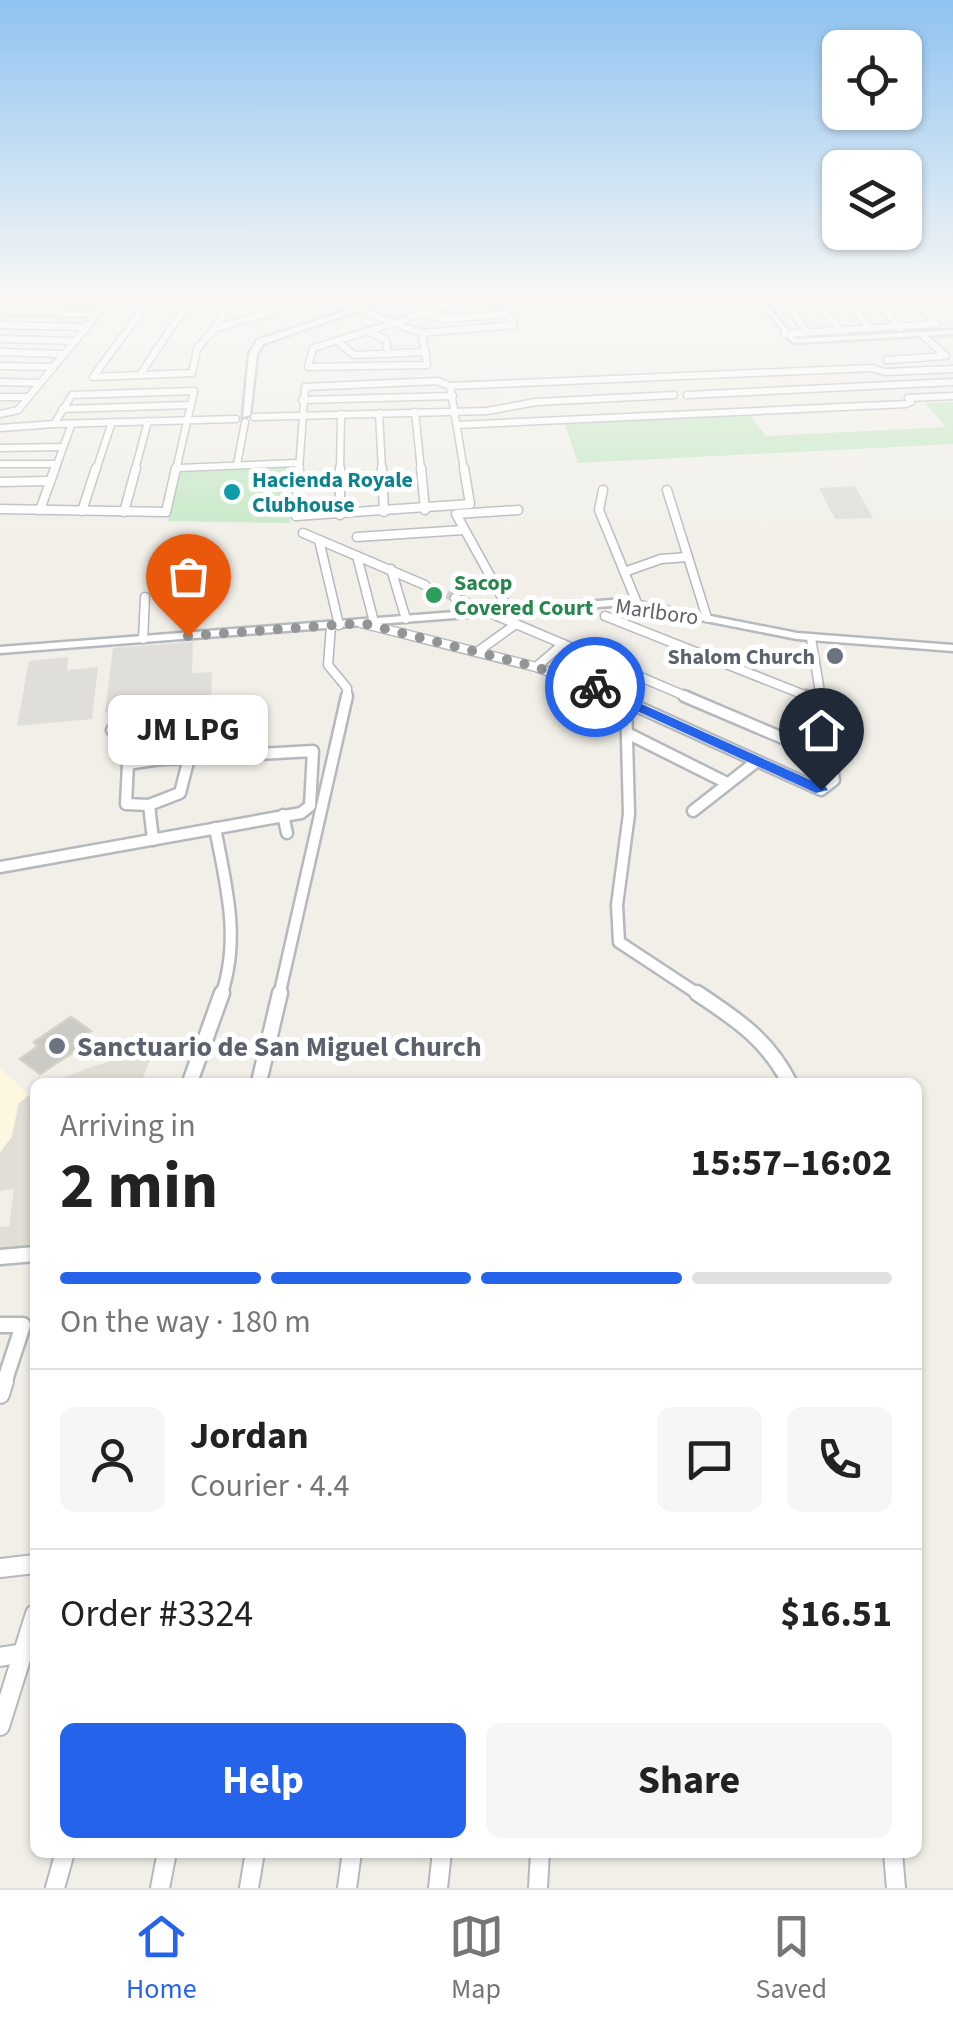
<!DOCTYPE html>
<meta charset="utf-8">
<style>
:root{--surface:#fff;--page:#f6f6f6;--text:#222;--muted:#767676;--line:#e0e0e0;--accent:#2563eb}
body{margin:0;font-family:"Source Sans 3",sans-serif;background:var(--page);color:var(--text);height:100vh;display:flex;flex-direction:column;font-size:38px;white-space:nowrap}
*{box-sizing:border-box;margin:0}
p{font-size:32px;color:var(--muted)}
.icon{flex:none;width:55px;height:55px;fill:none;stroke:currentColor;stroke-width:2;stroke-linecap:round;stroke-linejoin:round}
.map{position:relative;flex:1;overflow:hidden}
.panel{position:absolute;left:30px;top:1078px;width:892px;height:780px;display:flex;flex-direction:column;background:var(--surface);border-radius:15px;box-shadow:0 2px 8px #0004}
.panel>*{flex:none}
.fabs{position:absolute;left:822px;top:30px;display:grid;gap:20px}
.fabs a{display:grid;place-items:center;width:100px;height:100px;border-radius:15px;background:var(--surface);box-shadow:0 2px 8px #0004;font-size:50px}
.pin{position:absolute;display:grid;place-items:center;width:85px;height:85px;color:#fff;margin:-102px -42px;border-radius:50% 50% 50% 0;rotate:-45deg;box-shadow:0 0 10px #0007}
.pin .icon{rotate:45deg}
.courier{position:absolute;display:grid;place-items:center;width:100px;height:100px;margin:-50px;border:8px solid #2563eb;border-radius:50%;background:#fff;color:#222;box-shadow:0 2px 12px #0007}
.bubble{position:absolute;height:70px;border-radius:15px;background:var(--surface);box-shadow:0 2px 8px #0004;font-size:32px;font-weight:700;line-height:70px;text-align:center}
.summary em{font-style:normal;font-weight:700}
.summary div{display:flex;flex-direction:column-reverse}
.summary{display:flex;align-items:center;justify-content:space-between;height:170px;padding:0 30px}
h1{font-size:65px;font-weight:700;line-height:75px}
.bar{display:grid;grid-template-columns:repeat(4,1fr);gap:15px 10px;align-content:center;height:120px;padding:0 30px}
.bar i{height:12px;border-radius:8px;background:var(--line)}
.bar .on{background:var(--accent)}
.bar p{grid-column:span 4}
.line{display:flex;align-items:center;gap:25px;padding:0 30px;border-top:2px solid var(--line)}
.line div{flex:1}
.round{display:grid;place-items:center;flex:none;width:105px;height:105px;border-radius:15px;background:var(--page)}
.button{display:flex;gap:20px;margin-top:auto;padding:20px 30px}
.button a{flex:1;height:115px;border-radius:15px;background:var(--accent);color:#fff;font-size:40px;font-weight:700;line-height:115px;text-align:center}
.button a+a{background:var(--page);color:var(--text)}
.menu{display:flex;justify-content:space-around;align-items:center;height:140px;border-top:2px solid var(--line);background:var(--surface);font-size:28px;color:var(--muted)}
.menu a{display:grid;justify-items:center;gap:5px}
.menu .on{color:var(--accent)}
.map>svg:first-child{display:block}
.commercial{fill:#fef7e0}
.industrial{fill:#e0deda}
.education{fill:#e1ded6}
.green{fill:#c5e8c5}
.building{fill:#cccac5;stroke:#d6d1c6;stroke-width:2.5}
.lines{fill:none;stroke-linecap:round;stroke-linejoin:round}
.street-tunnel{stroke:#ccccc8;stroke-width:8;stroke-dasharray:8 4;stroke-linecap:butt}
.street-far4-casing{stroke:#b5b8bc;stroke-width:9}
.street-far3-casing{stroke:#b5b8bc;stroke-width:11}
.street-far2-casing{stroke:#b5b8bc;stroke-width:15}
.street-far1-casing{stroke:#b5b8bc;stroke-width:19}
.street-casing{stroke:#b5b8bc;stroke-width:22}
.secondary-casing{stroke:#b6babf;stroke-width:5}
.street-far4{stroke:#fff;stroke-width:6}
.street-far3{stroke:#fff;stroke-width:8}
.street-far2{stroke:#fff;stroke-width:10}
.street-far1{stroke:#fff;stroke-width:14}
.street{stroke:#fff;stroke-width:18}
.secondary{fill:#fff;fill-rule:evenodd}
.route{fill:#2563eb}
.done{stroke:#929495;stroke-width:10;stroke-dasharray:0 18}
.culture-dot{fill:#0f9aa8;stroke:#fff;stroke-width:4}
.leisure-dot{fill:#2e9e5b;stroke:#fff;stroke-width:4}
.worship-dot{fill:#6b7280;stroke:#fff;stroke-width:4}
.labels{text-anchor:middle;stroke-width:10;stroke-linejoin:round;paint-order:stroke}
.far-culture-label{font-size:22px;font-weight:bold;fill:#0d838f;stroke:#fff;text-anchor:start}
.far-leisure-label{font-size:22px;font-weight:bold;fill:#27864d;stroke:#fff;text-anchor:start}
.far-street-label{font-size:22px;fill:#5f6368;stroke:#fff}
.far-worship-label{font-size:22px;font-weight:bold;fill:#5b616d;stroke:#fff;text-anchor:end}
.worship-label{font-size:28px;font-weight:bold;fill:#5b616d;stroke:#fff;text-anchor:start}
</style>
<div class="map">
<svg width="953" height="1888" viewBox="0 0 953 1888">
<rect width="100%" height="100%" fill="#f1efe8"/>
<!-- commercial -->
<path class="commercial" d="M 0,1068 L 31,1096 L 18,1103 L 11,1137 L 0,1152 Z"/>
<!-- industrial -->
<g class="industrial">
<path d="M 855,486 L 873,518 L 835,519 L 819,488 Z"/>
<path d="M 193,642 L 192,673 L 212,672 L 211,703 L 105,712 L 113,648 Z"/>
<path d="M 68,657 L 67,670 L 98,667 L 92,719 L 17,726 L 29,661 Z"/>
</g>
<!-- education -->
<g class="education">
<path d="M 155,1048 L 141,1082 L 54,1082 L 88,1068 Z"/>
<path d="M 35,1091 L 35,1248 L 0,1250 L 0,1227 L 9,1226 L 14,1189 L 0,1191 L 0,1153 L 12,1137 L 19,1103 Z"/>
</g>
<!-- green -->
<g class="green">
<path d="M 953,402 L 953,444 L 578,463 L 564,421 L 748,413 L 766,436 L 946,427 L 925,403 Z"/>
<path d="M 296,463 L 290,523 L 168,521 L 181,467 Z"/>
</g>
<!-- building -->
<path class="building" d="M 71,1017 L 91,1031 L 79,1040 L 78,1049 L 40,1074 L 20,1059 L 38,1046 L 34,1042 Z"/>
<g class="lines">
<!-- street-tunnel -->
<path class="street-tunnel" d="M 425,585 L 455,598"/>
<defs>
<g id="street-far4">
<path d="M 19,295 L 22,299 L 107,302"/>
<path d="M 153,295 L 93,377 L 192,373 L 197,349 L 214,329 L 326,295"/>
<path d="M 321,295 L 394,323"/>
<path d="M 667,295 L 672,302"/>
<path d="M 779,295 L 808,333"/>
<path d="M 812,295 L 841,331"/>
<path d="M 841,295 L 871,329"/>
<path d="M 869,295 L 900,328"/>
<path d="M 0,297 L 21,295"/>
<path d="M 461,305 L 502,301"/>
<path d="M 0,311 L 97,314"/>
<path d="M 422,313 L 445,319 L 508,314"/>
<path d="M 394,323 L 422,333 L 427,365 L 308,367 L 313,348 Z"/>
<path d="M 394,323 L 476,295"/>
<path d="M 0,325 L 86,327"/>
<path d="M 214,329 L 236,295"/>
<path d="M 367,331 L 386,340 L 388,354"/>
<path d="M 422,333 L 514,325 L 499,295"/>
<path d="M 785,334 L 936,324 L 908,295"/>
<path d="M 0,339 L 75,341"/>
<path d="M 337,341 L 354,355 L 426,352"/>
<path d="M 0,352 L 63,354"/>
<path d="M 887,360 L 946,356 L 921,334"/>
<path d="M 0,366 L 53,367"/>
<path d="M 140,375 L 193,295"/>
<path d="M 0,382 L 40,383"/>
<path d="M 450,386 L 872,368 L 885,372 L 953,369"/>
<path d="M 687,395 L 953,382"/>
<path d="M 0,397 L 27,397"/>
<path d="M 302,400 L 453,396"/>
<path d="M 62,409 L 190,405"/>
<path d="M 415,412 L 421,470"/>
<path d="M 379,413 L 382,470"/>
<path d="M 0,414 L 18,410 L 113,295"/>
<path d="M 254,417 L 487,411 L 536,402 L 674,395"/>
<path d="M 54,424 L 236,419"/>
<path d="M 457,425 L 906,404 L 911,402 L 908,398 L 953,396"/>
<path d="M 0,428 L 54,424 L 72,395 L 194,391 L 176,470"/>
<path d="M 0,448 L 63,447"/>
<path d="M 0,464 L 56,464"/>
<path d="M 237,465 L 245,422"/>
<path d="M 179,468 L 297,463"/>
<path d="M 55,470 L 72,423"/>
<path d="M 96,470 L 112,422"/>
<path d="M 135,470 L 148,421"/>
<path d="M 299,470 L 305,387 L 437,381 L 450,386 L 464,470"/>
<path d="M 340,470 L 341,414"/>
</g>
<g id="street-far3">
<path d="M 299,468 L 296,516 L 470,504 L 464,468"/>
<path d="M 382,468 L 384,512"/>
<path d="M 421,468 L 425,510"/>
<path d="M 0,482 L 48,481"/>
<path d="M 603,490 L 599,510 L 637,603"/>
<path d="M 667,490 L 707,618"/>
<path d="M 0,509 L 166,512 L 176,468"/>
<path d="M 40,510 L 55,468"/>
<path d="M 82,511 L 96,468"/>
<path d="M 124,512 L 136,468"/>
<path d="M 340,515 L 340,468"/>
<path d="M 303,533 L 425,585"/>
<path d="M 357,537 L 463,530"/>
<path d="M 319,540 L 339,625"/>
<path d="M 357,556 L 374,622"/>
<path d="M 391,569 L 406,619"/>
<path d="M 627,571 L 661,559 L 688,557"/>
<path d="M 455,598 L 690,698"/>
<path d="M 509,610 L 456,514 L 518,510"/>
<path d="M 605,616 L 812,698"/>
<path d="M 361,623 L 536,667 L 619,698"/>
<path d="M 331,626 L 328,665 L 347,688 L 347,698"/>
<path d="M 811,638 L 821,698"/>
<path d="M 143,639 L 145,597"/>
<path d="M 477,652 L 516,624"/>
<path d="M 536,667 L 563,644"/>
</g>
<g id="street-far2">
<path d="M 614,696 L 821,790 L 834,780 L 820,696"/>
<path d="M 684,696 L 832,759"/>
<path d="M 806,696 L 821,702"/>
<path d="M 626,701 L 629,814 L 617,905 L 619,942 L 701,996"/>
<path d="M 112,730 L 159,729 L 160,759 L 189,758 L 180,793 L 149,805 L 153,840"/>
<path d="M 627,733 L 727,783"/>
<path d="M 149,805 L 126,804 L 128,764 L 160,759"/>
<path d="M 693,811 L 757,761"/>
<path d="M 283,815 L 287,833"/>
<path d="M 215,828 C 226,886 241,938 221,996"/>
<path d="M 0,867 L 301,813 L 310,806 L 313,751 L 189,758"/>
<path d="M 279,996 L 347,696"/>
</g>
<g id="street-far1">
<path d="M 697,993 C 736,1019 767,1039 789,1082"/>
<path d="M 190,1082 L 222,993"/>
<path d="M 259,1082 L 280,993"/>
<path d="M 0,1257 L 35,1254"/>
<path d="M 0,1325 L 23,1325 L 4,1383"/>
</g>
<g id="street">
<path d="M 0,1394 L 4,1381"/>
<path d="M 0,1568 L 35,1564"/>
<path d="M 0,1657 L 23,1653"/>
<path d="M 0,1726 L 35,1614"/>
<path d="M 893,1852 L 896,1888"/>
<path d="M 55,1888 L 65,1852"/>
<path d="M 160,1888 L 167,1852"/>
<path d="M 249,1888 L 255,1852"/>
<path d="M 347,1888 L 352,1852"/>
<path d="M 438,1888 L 442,1852"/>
<path d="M 538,1888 L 540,1852"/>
</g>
<g id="secondary">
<path d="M 395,295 L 405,295 L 263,344 L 257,354 L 250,415 L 243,417 L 249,354 L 257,340 Z"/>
<path d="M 753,295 L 759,295 L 795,339 L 953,330 L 953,334 L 793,343 Z"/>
<path d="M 624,599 L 797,633 L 953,645 L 953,651 L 797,639 L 624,605 L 0,653 L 0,647 Z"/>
</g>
</defs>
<!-- street-far4 casing -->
<use href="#street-far4" class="street-far4-casing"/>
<!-- street-far3 casing -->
<use href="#street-far3" class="street-far3-casing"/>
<!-- street-far2 casing -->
<use href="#street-far2" class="street-far2-casing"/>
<!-- street-far1 casing -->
<use href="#street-far1" class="street-far1-casing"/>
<!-- street casing -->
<use href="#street" class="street-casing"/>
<!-- secondary casing -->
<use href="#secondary" class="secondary-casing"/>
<!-- street-far4 -->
<use href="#street-far4" class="street-far4"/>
<!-- street-far3 -->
<use href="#street-far3" class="street-far3"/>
<!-- street-far2 -->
<use href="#street-far2" class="street-far2"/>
<!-- street-far1 -->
<use href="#street-far1" class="street-far1"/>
<!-- street -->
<use href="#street" class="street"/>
<!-- secondary -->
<use href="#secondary" class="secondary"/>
</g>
<!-- sky -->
<linearGradient id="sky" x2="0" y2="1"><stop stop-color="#8fc3f1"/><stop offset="0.53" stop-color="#f9f8f5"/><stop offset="1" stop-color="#f9f8f5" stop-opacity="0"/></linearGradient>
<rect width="953" height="559" fill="url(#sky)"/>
<!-- route -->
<path class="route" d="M 595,683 L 826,787 L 828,790 L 816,793 L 591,690 Z"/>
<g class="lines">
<!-- done -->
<path class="done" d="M 188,636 L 362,623 L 536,667 L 595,687"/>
</g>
<!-- markers -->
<circle class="culture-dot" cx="232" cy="492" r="10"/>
<circle class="leisure-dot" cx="434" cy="595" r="10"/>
<g class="worship-dot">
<circle cx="835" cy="656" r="10"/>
<circle cx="57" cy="1046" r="10"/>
</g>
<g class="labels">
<!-- far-culture labels -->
<g class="far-culture-label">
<text x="252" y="487">Hacienda Royale<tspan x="252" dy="25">Clubhouse</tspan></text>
</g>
<!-- far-leisure labels -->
<g class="far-leisure-label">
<text x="454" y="590">Sacop<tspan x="454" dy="25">Covered Court</tspan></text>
</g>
<!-- far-street labels -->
<g class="far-street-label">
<text transform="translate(657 611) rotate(8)" y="8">Marlboro</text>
</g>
<!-- far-worship labels -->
<g class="far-worship-label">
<text x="815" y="664">Shalom Church</text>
</g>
<!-- worship labels -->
<g class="worship-label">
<text x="77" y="1056">Sanctuario de San Miguel Church</text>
</g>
</g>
</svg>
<div class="fabs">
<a><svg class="icon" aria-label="locate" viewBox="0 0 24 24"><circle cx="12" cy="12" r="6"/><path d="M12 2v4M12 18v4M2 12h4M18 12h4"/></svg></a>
<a><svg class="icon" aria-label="layers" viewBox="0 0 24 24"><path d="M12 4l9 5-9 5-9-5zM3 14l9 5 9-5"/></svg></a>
</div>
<div class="pin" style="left:188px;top:636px;background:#ea580c"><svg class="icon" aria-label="bag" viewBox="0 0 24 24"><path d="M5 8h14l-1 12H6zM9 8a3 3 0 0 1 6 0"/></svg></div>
<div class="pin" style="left:821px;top:790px;background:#1f2937"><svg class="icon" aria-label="home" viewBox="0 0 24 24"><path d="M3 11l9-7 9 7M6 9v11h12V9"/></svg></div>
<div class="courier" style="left:595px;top:687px"><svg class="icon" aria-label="bike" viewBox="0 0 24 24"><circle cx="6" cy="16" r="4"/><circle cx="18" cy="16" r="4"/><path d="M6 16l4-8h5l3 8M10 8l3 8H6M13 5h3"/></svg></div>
<div class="bubble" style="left:108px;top:695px;width:160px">JM LPG</div>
<section class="panel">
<div class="summary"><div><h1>2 min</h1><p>Arriving in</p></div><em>15:57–16:02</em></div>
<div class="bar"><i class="on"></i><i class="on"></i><i class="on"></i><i></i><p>On the way · 180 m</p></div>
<div class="line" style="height:180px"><a class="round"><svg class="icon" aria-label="person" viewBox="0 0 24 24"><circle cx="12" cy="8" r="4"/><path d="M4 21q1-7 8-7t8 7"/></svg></a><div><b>Jordan</b><p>Courier · 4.4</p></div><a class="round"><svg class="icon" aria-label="chat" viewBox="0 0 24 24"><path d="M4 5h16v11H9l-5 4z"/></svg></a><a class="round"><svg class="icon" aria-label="phone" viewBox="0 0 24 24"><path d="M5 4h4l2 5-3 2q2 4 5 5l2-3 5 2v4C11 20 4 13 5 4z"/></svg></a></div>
<div class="line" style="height:130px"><div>Order #3324</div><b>$16.51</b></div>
<div class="button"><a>Help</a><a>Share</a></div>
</section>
</div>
<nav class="menu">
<a class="on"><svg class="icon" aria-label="home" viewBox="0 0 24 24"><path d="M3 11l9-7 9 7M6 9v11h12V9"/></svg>Home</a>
<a><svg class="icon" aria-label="map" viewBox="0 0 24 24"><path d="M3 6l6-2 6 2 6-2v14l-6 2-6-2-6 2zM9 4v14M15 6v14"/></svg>Map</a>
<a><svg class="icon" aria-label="saved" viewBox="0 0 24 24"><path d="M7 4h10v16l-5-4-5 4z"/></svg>Saved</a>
</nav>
